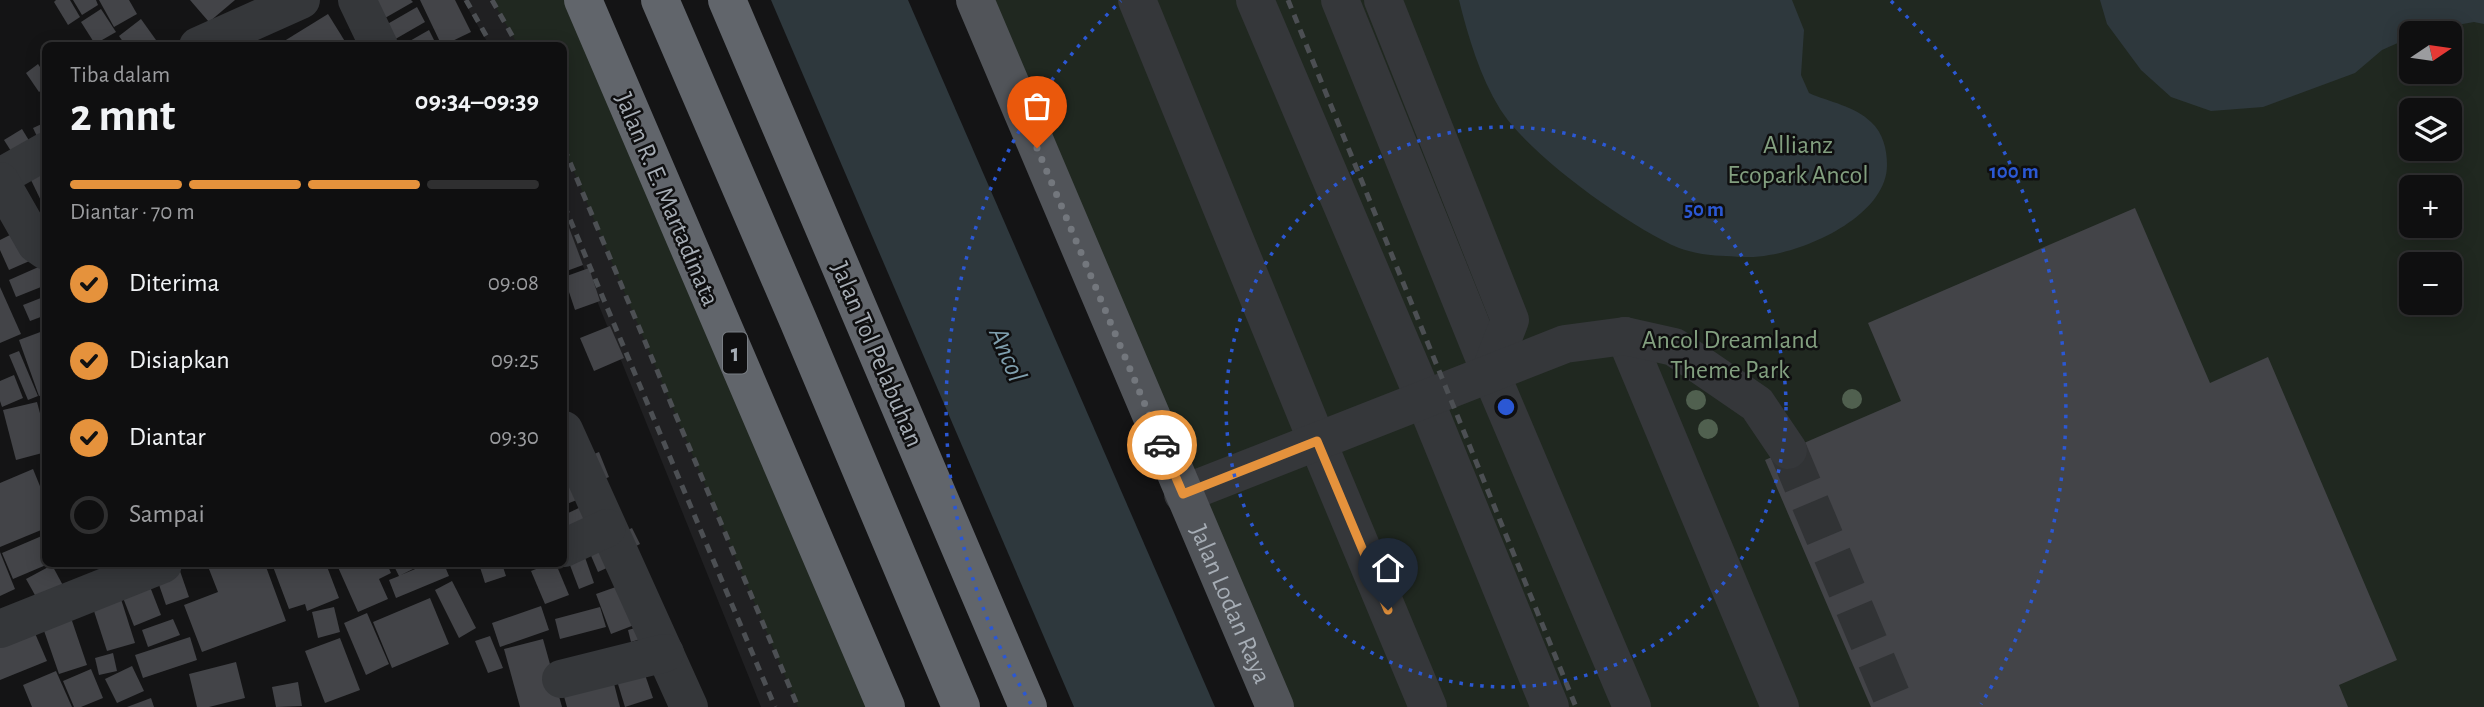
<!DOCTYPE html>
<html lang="id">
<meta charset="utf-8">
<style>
:root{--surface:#0f0f10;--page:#181819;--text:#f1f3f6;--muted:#9b9c9f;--line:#2f2f30;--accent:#e5923c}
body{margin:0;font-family:"Alegreya Sans",sans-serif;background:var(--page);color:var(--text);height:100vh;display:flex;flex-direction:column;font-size:26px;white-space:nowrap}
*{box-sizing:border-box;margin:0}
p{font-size:23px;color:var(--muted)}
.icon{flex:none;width:38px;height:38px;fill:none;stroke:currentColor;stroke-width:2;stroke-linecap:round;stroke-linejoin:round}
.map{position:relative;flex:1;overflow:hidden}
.details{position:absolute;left:42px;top:42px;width:525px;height:525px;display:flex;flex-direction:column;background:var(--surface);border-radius:10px;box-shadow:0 4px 18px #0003,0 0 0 2px var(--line)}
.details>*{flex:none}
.needle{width:46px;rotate:77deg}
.tools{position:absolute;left:2399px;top:21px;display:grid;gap:14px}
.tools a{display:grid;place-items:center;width:63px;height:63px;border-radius:10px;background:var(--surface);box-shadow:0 4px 18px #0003,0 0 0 2px var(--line);font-size:35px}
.pin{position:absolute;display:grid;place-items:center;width:60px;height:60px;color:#fff;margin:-72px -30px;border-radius:50% 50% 50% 0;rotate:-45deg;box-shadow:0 0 7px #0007}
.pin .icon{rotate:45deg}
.courier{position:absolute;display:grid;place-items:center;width:70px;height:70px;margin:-35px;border:5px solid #e5923c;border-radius:50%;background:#fff;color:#222;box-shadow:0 2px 9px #0007}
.headline em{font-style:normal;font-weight:700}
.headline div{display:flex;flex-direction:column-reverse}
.headline{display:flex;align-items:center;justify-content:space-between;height:119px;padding:0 28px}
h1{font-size:46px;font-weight:700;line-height:52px}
.bar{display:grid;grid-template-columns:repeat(4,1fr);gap:10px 7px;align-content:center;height:84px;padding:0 28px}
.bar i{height:9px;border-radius:5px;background:var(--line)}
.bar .on{background:var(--accent)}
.bar p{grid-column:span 4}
ol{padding:0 28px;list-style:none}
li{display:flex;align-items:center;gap:21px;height:77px}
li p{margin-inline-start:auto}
li .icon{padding:7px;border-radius:50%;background:var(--accent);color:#111;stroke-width:4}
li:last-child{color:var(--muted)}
li i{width:38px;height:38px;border:4px solid var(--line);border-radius:50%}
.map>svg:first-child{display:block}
.built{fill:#202022}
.green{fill:#202820;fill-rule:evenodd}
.water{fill:#2e383d}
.building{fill:#434448}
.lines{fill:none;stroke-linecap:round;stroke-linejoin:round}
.minor-tunnel{stroke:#313335;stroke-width:38;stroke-dasharray:38 19;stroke-linecap:butt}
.minor{stroke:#35373a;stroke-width:38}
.major{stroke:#515459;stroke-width:38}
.highway{stroke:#61656b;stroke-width:38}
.rail{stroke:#4c4f53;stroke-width:5;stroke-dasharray:9 7;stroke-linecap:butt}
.tree{fill:#50604f}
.done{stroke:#73777d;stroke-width:7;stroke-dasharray:0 12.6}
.route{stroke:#e5923c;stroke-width:9}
.ring{fill:none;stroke:#2b58d4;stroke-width:3.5;stroke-dasharray:3.5 7}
.labels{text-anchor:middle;stroke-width:5;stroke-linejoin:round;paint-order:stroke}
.shield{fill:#0f0f10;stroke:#797e84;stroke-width:2}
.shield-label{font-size:24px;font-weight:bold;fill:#a6adb5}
.park-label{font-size:26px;fill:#829f7f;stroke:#0f0f10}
.street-label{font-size:26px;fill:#a6adb5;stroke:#0f0f10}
.water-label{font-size:28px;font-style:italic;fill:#7f9fae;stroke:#0f0f10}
.centre{fill:#2b58d4;stroke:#0f0f10;stroke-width:3.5}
.ring-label{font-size:21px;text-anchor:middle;font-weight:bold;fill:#2b58d4;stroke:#0f0f10;stroke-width:5;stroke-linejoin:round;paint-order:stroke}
</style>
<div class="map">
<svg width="2484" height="707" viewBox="0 0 2484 707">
<rect width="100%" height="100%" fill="#141415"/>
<!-- built -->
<path class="built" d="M 463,0 L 576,0 L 885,707 L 761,707 L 564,219 L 564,46 L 489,45 Z"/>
<!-- green -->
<g class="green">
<path d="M 492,0 L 577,0 L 886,707 L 798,707 L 564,148 L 564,46 L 518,45 Z"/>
<path d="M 977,0 L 2484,0 L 2484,707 L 1278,707 ZM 2412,33 L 2450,33 L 2450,72 L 2412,72 ZM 2412,110 L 2450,110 L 2450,149 L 2412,149 ZM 2412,187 L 2450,187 L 2450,226 L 2412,226 ZM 2412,264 L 2450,264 L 2450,303 L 2412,303 Z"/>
</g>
<!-- water -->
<g class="water">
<path d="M 771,0 L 908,0 L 1215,707 L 1074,707 Z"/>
<path d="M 1459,0 L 1792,0 L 1804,30 L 1801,75 L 1809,93 C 1829,102 1855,106 1871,122 C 1883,133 1887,149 1887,165 C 1887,214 1811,249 1769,255 C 1756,258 1740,257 1726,256 C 1712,256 1692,253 1679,248 C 1628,226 1529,155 1500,109 C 1480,77 1468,36 1459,0 Z"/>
<path d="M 2100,0 L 2484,0 L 2484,24 L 2474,22 L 2412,33 L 2411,37 L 2382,50 L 2355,73 L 2263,107 L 2211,111 L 2171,97 L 2141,70 L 2107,24 Z"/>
</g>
<!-- building -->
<g class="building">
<path d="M 56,0 L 70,0 L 80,17 L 68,25 L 54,2 Z"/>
<path d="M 73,0 L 96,0 L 98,5 L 82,15 Z"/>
<path d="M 99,0 L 129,0 L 137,14 L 114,27 Z"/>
<path d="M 190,0 L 235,0 L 209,22 Z"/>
<path d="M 366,0 L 411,0 L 413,2 L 378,22 Z"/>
<path d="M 420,0 L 455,0 L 471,32 L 442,46 Z"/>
<path d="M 417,7 L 425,22 L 392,41 L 384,26 Z"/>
<path d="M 101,9 L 116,32 L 95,44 L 81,22 Z"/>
<path d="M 328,14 L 346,43 L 343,46 L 282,46 L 281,43 Z"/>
<path d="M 141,19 L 156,40 L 149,46 L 126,46 L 119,36 Z"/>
<path d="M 429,30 L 437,46 L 401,46 Z"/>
<path d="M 38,64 L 46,76 L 46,87 L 39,92 L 26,73 Z"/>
<path d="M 46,122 L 46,147 L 43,149 L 33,128 Z"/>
<path d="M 22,129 L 33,147 L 16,159 L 4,140 Z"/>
<path d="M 46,170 L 46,211 L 30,178 Z"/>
<path d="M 2135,208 L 2210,383 L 2268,357 L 2397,660 L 2339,685 L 2348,707 L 1871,707 L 1765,460 L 1901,401 L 1868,323 Z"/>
<path d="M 568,225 L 583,265 L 564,272 L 564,226 Z"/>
<path d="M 20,230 L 34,259 L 9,270 L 0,250 L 0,240 Z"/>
<path d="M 43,265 L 46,285 L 16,297 L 9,280 Z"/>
<path d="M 589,268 L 600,301 L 575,310 L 564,277 Z"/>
<path d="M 0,287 L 21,334 L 0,343 Z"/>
<path d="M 46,296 L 46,315 L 30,321 L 23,305 Z"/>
<path d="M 610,326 L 624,358 L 594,371 L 580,338 Z"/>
<path d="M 43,331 L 46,338 L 46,394 L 39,396 L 19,340 Z"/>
<path d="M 19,351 L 38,396 L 28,400 L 9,355 Z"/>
<path d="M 14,375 L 23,398 L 2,407 L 0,401 L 0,381 Z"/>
<path d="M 37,402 L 46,436 L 46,452 L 16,460 L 3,410 Z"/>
<path d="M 599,452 L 609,477 L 593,484 L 582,459 Z"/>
<path d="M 564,463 L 582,498 L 564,505 Z"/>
<path d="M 33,469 L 46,501 L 46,528 L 0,547 L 0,483 Z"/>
<path d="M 583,506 L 594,530 L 564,545 L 564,515 Z"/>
<path d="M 632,528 L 640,544 L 624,552 L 615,536 Z"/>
<path d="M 44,535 L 46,565 L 13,579 L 2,553 Z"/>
<path d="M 600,539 L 611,566 L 598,572 L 586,544 Z"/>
<path d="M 581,546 L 594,583 L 579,589 L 565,552 Z"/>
<path d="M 0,552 L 15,589 L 0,596 Z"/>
<path d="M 207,564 L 265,564 L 286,621 L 202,652 L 184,605 L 218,592 Z"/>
<path d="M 272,564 L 326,564 L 339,598 L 307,611 L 305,604 L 289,609 Z"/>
<path d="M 341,564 L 387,564 L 391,573 L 379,579 L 388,599 L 358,612 L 337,565 Z"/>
<path d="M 393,564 L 423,564 L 401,575 L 427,564 L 444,564 L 449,576 L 396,598 L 389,580 L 399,576 Z"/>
<path d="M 479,564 L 502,564 L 506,576 L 485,583 Z"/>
<path d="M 549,564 L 556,564 L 569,595 L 545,604 L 531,571 Z"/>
<path d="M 52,565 L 66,591 L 40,604 L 26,579 Z"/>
<path d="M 180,571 L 189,597 L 166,605 L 157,579 Z"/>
<path d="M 147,579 L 161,615 L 134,626 L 120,590 Z"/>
<path d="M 452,581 L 476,628 L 459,638 L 435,590 Z"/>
<path d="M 627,583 L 642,622 L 611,634 L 596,594 Z"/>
<path d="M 430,598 L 449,644 L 392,668 L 373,622 Z"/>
<path d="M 121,599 L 135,643 L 107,651 L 93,608 Z"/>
<path d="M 541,606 L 549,630 L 500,647 L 492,623 Z"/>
<path d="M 334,607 L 340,632 L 318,638 L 312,612 Z"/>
<path d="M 600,607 L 606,627 L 560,639 L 555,619 Z"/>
<path d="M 69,612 L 87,665 L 59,674 L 41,622 Z"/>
<path d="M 367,613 L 389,664 L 366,675 L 344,623 Z"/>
<path d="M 173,619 L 180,635 L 148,647 L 142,630 Z"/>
<path d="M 646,625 L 649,636 L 631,642 L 628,630 Z"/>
<path d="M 34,631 L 47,661 L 0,680 L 0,645 Z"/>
<path d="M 490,636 L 503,668 L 488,673 L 475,641 Z"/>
<path d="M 190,637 L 197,660 L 143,678 L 135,655 Z"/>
<path d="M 340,638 L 360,690 L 325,703 L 305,651 Z"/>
<path d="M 543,639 L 562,707 L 520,707 L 504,649 Z"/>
<path d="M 113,653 L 117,671 L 99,675 L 95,658 Z"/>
<path d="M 236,662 L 245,698 L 209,707 L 197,707 L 189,674 Z"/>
<path d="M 641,663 L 653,698 L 625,707 L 614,671 Z"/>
<path d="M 132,666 L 144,691 L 117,703 L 105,679 Z"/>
<path d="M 91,669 L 103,698 L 81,707 L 74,707 L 63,681 Z"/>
<path d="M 56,671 L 72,707 L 32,707 L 23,685 Z"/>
<path d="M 611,672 L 620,707 L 567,707 L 561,686 Z"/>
<path d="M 298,682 L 302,706 L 276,707 L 272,687 Z"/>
<path d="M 151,698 L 154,707 L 127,707 Z"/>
</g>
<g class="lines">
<!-- minor-tunnel -->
<path class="minor-tunnel" d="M 1788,450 L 1896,707"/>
<!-- minor -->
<g class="minor">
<path d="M 357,0 L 379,46"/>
<path d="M 1137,0 L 1317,441 L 1428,707"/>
<path d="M 1255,0 L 1424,398 L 1550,707"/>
<path d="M 1340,0 L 1490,372"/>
<path d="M 1383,0 L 1510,320 L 1490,372 L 1632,707"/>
<path d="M 198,46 L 301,0"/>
<path d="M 0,177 L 46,151"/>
<path d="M 0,181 L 36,244 L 46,251"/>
<path d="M 1625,336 L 1780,707"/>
<path d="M 564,430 L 689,707"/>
<path d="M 1183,494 L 1565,344 L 1625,336 L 1674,347 L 1757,404 L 1788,450"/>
<path d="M 564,548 L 607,528"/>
<path d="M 0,629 L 163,564"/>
<path d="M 561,679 L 665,653"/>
</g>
<!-- major -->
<path class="major" id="s1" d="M 975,0 L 1275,707"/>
<!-- highway -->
<g class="highway">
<path d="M 583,0 L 886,707"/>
<path d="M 660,0 L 798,320 L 961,707"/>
<path d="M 727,0 L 1028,707"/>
</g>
<!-- rail -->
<g class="rail">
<path d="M 466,0 L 492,46"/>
<path d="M 492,0 L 518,46"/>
<path d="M 1288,0 L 1576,707"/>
<path d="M 564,148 L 798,707"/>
<path d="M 564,205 L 775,707"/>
</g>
</g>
<!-- trees -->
<g class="tree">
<circle cx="1852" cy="399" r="10"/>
<circle cx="1696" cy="400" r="10"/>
<circle cx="1708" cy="429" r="10"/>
</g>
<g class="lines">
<!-- done -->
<path class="done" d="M 1037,148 L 1162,445"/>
<!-- route -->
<path class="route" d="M 1162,445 L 1183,494 L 1317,441 L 1388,610"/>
</g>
<!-- distance rings -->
<g class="ring">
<circle cx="1506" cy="407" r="280"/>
<path d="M1031 704A560 560 0 0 1 1121 1M1891 1A560 560 0 0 1 1981 704"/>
</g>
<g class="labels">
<!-- shield labels -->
<rect class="shield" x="723" y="332.5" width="24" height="41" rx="5"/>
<g class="shield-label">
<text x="735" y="361">1</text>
</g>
<!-- park labels -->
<g class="park-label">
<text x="1798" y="153">Allianz<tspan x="1798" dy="30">Ecopark Ancol</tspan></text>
<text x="1730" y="348">Ancol Dreamland<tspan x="1730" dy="30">Theme Park</tspan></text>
</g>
<!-- street labels -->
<g class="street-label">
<text transform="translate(668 199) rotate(67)" y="9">Jalan R. E. Martadinata</text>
<text transform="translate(878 354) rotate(67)" y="9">Jalan Tol Pelabuhan</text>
<text dy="9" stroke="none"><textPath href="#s1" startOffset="656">Jalan Lodan Raya</textPath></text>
</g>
<!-- water labels -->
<g class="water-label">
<text transform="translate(1009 354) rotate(67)" y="10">Ancol</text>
</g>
</g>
<circle cx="1506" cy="407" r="10" class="centre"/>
<g class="ring-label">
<text x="2014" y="178">100 m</text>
<text x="1704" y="216">50 m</text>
</g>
</svg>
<div class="tools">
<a><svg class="needle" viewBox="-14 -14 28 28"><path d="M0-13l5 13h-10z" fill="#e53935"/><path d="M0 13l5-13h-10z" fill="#9b9c9f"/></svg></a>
<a><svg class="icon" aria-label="layers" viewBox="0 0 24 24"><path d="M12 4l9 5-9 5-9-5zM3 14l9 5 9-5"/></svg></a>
<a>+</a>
<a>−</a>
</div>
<div class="pin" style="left:1037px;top:148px;background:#ea580c"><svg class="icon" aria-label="bag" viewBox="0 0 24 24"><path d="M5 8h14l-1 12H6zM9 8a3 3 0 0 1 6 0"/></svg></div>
<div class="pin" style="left:1388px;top:610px;background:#1f2937"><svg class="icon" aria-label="home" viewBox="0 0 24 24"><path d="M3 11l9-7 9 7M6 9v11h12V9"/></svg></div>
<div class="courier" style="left:1162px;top:445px"><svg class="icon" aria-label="car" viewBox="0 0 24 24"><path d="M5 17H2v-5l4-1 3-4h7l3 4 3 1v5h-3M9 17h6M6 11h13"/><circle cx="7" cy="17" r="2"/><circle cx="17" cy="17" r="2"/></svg></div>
<section class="details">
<div class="headline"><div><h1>2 mnt</h1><p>Tiba dalam</p></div><em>09:34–09:39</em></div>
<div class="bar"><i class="on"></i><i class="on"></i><i class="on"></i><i></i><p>Diantar · 70 m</p></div>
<ol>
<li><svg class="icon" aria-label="check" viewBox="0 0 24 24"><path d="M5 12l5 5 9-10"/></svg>Diterima<p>09:08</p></li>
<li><svg class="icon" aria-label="check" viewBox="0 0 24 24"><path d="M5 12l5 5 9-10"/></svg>Disiapkan<p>09:25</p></li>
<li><svg class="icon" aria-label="check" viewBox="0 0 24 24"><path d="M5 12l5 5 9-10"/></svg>Diantar<p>09:30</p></li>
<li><i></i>Sampai</li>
</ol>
</section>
</div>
